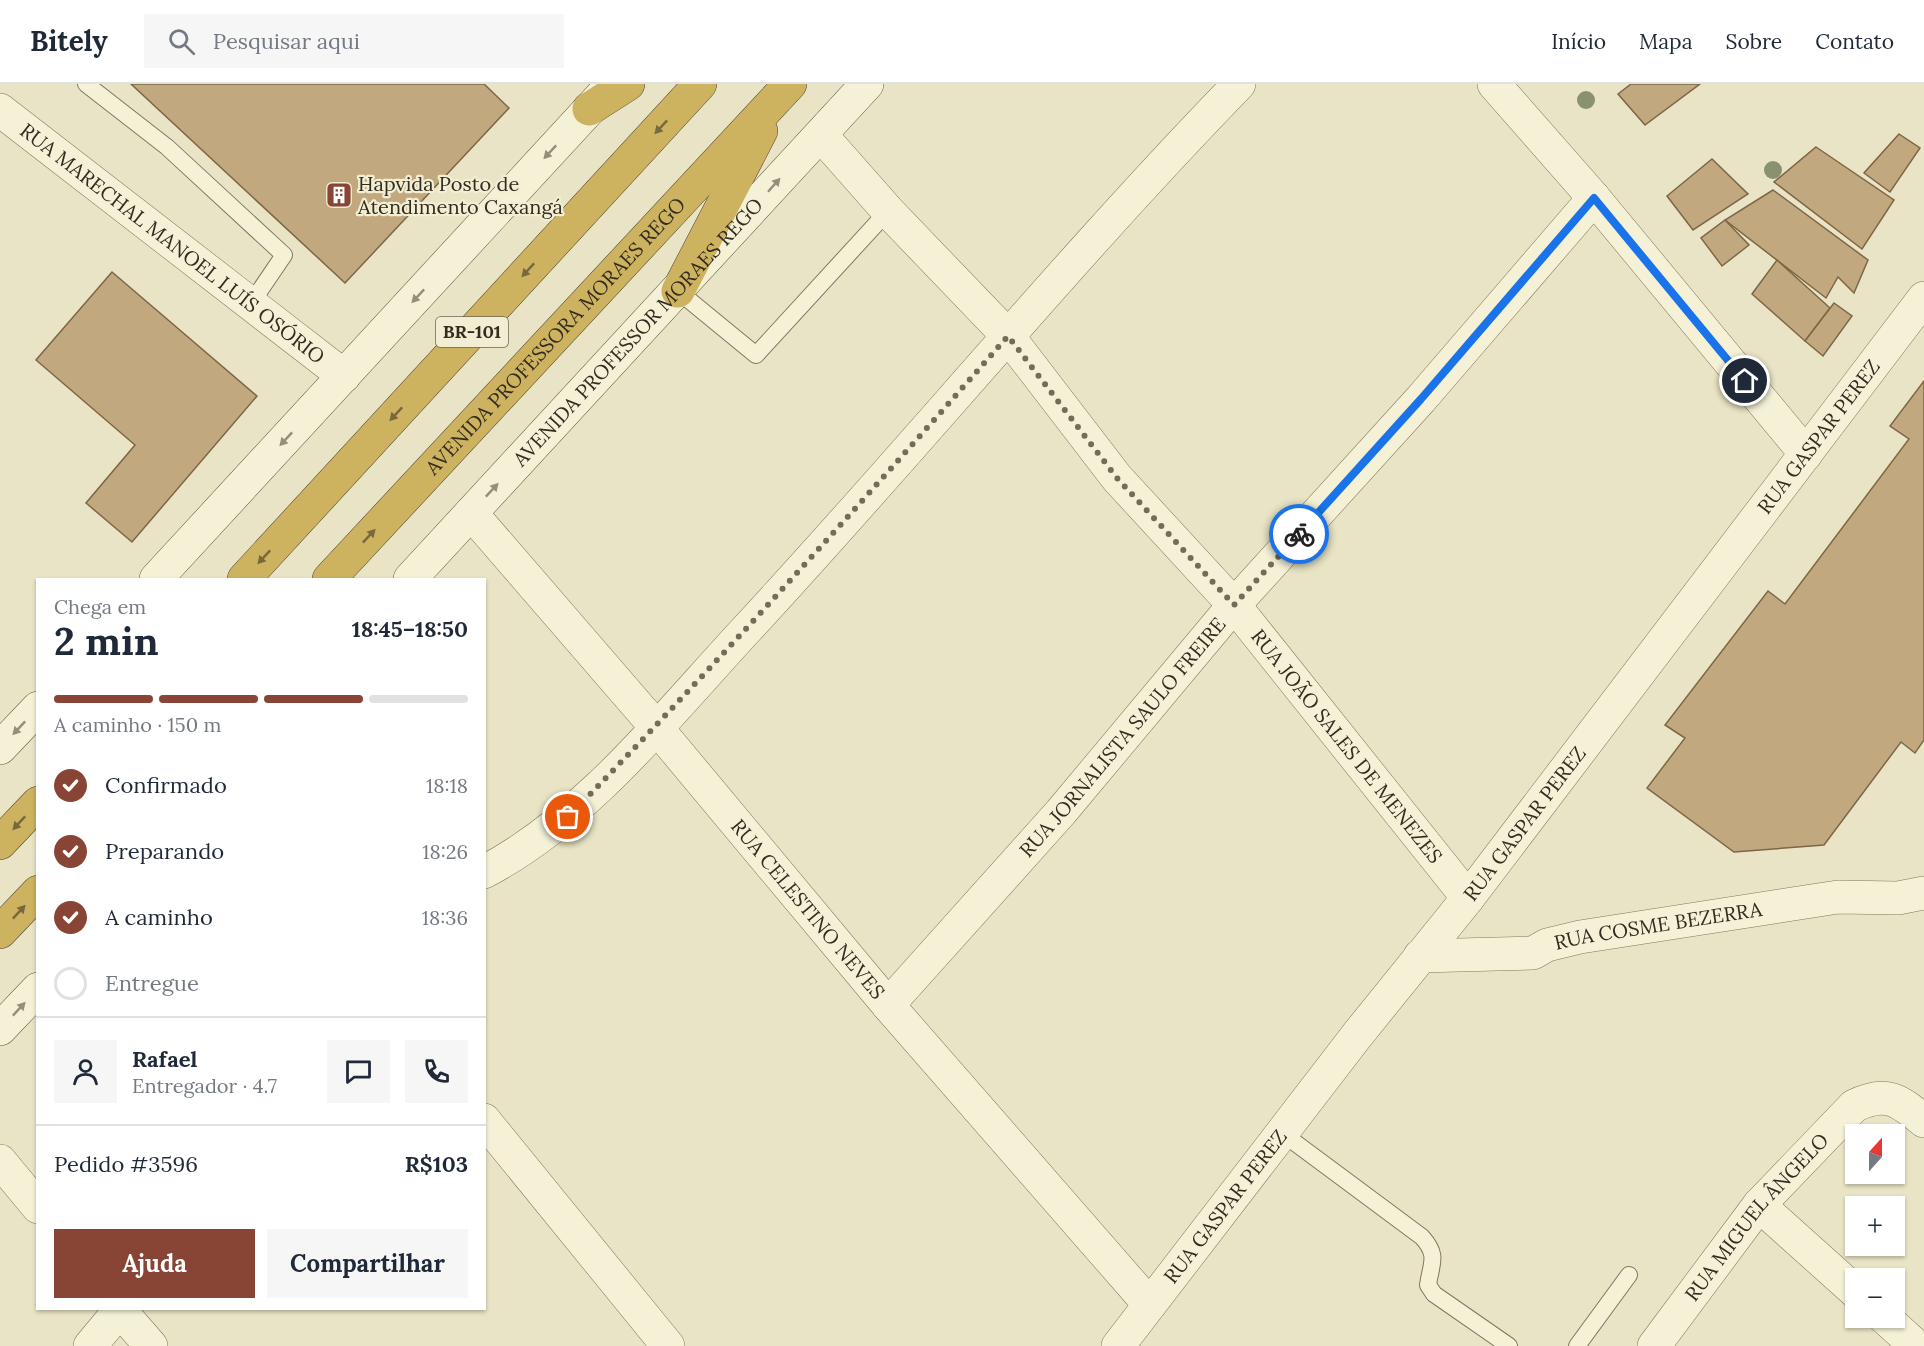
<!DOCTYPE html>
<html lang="pt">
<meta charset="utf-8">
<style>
:root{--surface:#fff;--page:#f6f6f7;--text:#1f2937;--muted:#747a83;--line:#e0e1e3;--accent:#884434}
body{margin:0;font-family:Lora,serif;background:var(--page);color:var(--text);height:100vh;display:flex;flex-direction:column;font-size:22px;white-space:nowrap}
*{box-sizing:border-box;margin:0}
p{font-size:20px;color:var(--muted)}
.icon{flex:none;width:33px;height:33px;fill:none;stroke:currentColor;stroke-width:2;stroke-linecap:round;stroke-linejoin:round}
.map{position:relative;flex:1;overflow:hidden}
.sheet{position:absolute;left:36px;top:494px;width:450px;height:732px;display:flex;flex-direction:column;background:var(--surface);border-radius:0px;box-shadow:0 2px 4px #0004}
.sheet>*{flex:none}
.needle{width:39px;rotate:21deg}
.controls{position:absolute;left:1845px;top:1040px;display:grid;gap:12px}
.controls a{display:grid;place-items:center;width:60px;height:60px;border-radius:0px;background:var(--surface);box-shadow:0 2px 4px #0004;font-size:30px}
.pin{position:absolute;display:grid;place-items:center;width:51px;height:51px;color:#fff;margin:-26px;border:3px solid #fff;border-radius:50%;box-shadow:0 2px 6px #0007}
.courier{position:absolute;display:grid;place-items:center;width:60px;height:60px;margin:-30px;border:4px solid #1a73e8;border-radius:50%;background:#fff;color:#222;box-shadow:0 2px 8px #0007}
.summary em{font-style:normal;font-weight:700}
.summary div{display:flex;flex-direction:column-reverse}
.summary{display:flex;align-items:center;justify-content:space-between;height:102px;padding:0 18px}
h1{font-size:39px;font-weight:700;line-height:45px}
.bar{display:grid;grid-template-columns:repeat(4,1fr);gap:9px 6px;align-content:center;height:72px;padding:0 18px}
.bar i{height:8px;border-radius:4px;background:var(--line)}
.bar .active{background:var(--accent)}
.bar p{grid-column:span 4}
.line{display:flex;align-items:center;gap:15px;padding:0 18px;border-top:2px solid var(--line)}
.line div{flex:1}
.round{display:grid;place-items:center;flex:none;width:63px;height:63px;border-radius:0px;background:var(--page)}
ol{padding:0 18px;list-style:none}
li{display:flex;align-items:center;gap:18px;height:66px}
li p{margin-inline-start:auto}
li .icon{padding:6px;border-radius:50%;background:var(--accent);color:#fff;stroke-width:4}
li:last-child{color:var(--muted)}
li i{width:33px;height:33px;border:3px solid var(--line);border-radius:50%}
.button{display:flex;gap:12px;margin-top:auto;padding:12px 18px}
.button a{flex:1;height:69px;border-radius:0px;background:var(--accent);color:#fff;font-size:24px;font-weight:700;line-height:69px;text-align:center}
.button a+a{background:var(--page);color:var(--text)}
header{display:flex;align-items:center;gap:36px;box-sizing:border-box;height:84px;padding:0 30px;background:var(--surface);border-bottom:2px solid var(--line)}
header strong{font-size:28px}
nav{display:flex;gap:33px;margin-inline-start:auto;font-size:21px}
.search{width:420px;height:54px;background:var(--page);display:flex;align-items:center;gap:15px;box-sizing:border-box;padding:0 21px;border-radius:0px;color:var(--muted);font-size:22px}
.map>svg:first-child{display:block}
.building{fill:#c2a87f;stroke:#7d6646;stroke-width:1.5}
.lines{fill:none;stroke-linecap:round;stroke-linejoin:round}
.lane-casing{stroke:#81775d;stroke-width:18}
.street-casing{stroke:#81775d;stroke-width:34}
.secondary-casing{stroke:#635840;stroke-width:34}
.highway-casing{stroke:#4f4531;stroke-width:34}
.lane{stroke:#f4f1d7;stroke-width:16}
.street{stroke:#f4f1d7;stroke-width:33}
.secondary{stroke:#f4f1d7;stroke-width:33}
.highway{stroke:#cdb25f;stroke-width:33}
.tree{fill:#8a916f}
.oneway{fill:#78683c}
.oneway2{fill:#948e7b}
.done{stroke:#726c59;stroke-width:6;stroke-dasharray:0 10.8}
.route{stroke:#1a73e8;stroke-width:8}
.labels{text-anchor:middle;stroke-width:4.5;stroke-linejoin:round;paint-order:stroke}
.shield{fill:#f1eed3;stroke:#6c6655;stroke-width:1.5}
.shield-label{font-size:18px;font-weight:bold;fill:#332c1f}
.poi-label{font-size:20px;fill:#332c1f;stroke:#f1eed3;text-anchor:start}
.street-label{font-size:20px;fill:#332c1f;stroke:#f1eed3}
</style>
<header>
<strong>Bitely</strong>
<div class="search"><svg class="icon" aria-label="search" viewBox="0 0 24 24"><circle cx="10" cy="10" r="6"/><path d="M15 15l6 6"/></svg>Pesquisar aqui</div>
<nav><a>Início</a><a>Mapa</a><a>Sobre</a><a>Contato</a></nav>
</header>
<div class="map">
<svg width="1924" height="1262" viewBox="0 0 1924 1262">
<rect width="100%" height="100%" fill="#e8e4c5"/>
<!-- building -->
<g class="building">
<path d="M 131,0 L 484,0 L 509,24 L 345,199 Z"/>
<path d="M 1631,0 L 1700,0 L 1645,41 L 1618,10 Z"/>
<path d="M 1899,50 L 1920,64 L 1890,108 L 1864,89 Z"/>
<path d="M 1816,63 L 1894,116 L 1862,165 L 1774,98 Z"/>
<path d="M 1712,75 L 1748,110 L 1693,146 L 1667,112 Z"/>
<path d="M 1773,106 L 1868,176 L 1854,209 L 1838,193 L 1826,214 L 1725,136 Z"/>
<path d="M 1725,136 L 1749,161 L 1722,182 L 1701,154 Z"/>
<path d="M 1777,176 L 1830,224 L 1805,257 L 1752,210 Z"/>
<path d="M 112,188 L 257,312 L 132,458 L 86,419 L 135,361 L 36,276 Z"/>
<path d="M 1834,219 L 1852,232 L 1823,272 L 1805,257 Z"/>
<path d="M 1924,297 L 1924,656 L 1915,669 L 1901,658 L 1824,761 L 1734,768 L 1647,704 L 1685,654 L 1665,641 L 1768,507 L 1785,520 L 1909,355 L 1890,342 Z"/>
</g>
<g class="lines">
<defs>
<g id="lane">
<path d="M 86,0 L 167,63 L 284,171 L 250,221"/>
<path d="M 678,207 L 756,271 L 888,127"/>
<path d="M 1282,1049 L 1422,1153 C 1439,1172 1431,1179 1428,1201 L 1434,1210 L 1509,1262"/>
<path d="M 1577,1262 L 1629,1191"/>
</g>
<g id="street">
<path d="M 1494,0 L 1594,114 L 1806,370"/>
<path id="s1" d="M 0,26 L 344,292"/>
<path id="s2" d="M 821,51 L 888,127 L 1008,252 L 1117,394 L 1234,521 L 1468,814"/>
<path id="s3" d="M 471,429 L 656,643 L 888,921 L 1149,1220"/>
<path d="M 484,788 C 587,734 667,631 745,547 C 912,367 1068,176 1239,0"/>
<path id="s4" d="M 1420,872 L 1533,869 L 1547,861 L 1580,853 L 1838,813 L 1898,814 L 1924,809"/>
<path id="s5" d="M 888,921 L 1061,728 L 1234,521 L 1421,315 L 1594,114"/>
<path d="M 484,1036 L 668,1262"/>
<path d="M 0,1077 L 38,1123"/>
<path d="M 1759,1121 L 1856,1208"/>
<path d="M 118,1224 L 151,1262"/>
<path d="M 1884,1233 L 1916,1262"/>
<path d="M 90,1262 L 120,1226"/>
<path id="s6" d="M 1118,1262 L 1358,950 L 1468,814 L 1924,214"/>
<path id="s7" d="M 1654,1262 L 1759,1121 L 1854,1022 C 1886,1006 1899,1016 1924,1037"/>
</g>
<g id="secondary">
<path d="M 156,495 L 609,4"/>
<path id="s8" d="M 410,495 L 867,0"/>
<path d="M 0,664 L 38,624"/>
<path d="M 0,945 L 38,905"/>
</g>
<g id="highway">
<path d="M 589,25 L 628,0"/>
<path d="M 678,207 L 761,47"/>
<path d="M 244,495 L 700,0"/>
<path id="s9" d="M 329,495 L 790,0"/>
<path d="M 0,759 L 38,719"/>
<path d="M 0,848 L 38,808"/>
</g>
</defs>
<!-- lane casing -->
<use href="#lane" class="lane-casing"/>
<!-- street casing -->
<use href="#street" class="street-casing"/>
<!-- secondary casing -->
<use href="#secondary" class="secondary-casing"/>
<!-- highway casing -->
<use href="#highway" class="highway-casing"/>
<!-- lane -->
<use href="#lane" class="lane"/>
<!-- street -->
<use href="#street" class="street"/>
<!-- secondary -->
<use href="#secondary" class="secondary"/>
<!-- highway -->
<use href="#highway" class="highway"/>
</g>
<!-- trees -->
<g class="tree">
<circle cx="1586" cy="16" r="9"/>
<circle cx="1773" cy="86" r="9"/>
</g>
<!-- one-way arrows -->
<defs><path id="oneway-solid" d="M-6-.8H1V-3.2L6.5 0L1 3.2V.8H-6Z" transform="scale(1.5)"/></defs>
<g class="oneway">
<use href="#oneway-solid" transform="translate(661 43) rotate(133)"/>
<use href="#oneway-solid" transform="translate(528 186) rotate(133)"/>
<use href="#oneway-solid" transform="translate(396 330) rotate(133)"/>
<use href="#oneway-solid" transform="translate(369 452) rotate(-47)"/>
<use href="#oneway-solid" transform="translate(264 473) rotate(133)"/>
<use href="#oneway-solid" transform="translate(19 739) rotate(133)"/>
<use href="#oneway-solid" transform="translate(19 828) rotate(-47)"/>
</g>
<g class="oneway2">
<use href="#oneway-solid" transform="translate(550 68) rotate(133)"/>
<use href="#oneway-solid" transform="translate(774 101) rotate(-48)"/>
<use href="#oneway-solid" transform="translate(418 212) rotate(133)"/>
<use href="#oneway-solid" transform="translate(286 355) rotate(133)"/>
<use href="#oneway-solid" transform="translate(492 406) rotate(-47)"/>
<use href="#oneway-solid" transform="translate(19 644) rotate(133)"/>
<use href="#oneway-solid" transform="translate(19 925) rotate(-47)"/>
</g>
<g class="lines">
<!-- done -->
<path class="done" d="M 568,733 C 720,577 865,415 1008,252 L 1117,394 L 1234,521 L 1299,450"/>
<!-- route -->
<path class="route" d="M 1299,450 L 1421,315 L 1594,114 L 1745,297"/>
</g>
<!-- icons -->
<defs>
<symbol id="building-square" viewBox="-11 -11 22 22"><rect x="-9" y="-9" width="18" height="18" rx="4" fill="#884434" stroke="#f1eed3"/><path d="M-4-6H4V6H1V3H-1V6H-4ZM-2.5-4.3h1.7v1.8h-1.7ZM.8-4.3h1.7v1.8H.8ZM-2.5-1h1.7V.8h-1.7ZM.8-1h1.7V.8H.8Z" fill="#fff"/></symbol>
</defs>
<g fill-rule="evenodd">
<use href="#building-square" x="324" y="96" width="30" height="30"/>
</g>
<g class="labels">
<!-- shield labels -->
<rect class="shield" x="436" y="233" width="72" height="30" rx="4.5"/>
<g class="shield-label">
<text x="472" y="254">BR-101</text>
</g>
<!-- poi labels -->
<g class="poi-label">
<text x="358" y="107">Hapvida Posto de<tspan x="358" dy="23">Atendimento Caxangá</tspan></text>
</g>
<!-- street labels -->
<g class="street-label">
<text dy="7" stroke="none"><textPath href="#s1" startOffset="218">RUA MARECHAL MANOEL LUÍS OSÓRIO</textPath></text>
<text dy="7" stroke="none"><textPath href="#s8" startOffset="336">AVENIDA PROFESSOR MORAES REGO</textPath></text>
<text dy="7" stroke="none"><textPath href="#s9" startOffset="332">AVENIDA PROFESSORA MORAES REGO</textPath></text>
<text dy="7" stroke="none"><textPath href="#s6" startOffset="1148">RUA GASPAR PEREZ</textPath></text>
<text dy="7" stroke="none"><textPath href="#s5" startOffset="356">RUA JORNALISTA SAULO FREIRE</textPath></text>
<text dy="7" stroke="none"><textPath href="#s2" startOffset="807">RUA JOÃO SALES DE MENEZES</textPath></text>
<text dy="7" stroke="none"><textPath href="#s6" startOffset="662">RUA GASPAR PEREZ</textPath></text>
<text dy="7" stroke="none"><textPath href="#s3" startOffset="520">RUA CELESTINO NEVES</textPath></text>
<text dy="7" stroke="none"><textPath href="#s4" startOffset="242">RUA COSME BEZERRA</textPath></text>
<text dy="7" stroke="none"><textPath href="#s6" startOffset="176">RUA GASPAR PEREZ</textPath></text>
<text dy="7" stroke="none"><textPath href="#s7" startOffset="165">RUA MIGUEL ÂNGELO</textPath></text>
</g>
</g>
</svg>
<div class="controls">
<a><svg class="needle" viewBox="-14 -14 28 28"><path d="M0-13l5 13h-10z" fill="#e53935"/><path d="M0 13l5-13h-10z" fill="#747a83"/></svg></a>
<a>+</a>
<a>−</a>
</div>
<div class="pin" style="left:568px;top:733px;background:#ea580c"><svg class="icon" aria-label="bag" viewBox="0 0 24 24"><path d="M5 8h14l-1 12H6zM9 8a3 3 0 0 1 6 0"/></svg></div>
<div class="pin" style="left:1745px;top:297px;background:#1f2937"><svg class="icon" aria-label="home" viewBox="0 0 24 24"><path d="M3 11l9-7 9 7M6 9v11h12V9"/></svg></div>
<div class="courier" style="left:1299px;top:450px"><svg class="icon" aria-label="bike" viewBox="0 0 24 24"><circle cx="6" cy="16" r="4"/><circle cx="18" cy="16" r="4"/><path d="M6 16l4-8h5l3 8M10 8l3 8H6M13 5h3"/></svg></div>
<section class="sheet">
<div class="summary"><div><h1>2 min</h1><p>Chega em</p></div><em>18:45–18:50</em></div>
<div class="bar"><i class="active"></i><i class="active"></i><i class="active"></i><i></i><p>A caminho · 150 m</p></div>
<ol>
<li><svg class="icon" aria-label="check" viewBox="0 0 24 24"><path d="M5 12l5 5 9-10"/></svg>Confirmado<p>18:18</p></li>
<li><svg class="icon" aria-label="check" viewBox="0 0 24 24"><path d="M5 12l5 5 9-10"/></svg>Preparando<p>18:26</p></li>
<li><svg class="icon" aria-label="check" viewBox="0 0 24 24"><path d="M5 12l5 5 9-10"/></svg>A caminho<p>18:36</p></li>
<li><i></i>Entregue</li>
</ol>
<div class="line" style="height:108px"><a class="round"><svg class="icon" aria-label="person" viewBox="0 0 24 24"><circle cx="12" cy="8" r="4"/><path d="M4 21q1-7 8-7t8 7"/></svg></a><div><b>Rafael</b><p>Entregador · 4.7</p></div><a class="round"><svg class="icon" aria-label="chat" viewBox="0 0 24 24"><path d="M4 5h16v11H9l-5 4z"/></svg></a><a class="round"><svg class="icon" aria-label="phone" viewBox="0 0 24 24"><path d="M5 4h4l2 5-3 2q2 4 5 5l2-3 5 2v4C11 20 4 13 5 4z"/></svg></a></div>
<div class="line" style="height:78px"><div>Pedido #3596</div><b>R$103</b></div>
<div class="button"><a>Ajuda</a><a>Compartilhar</a></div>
</section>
</div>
